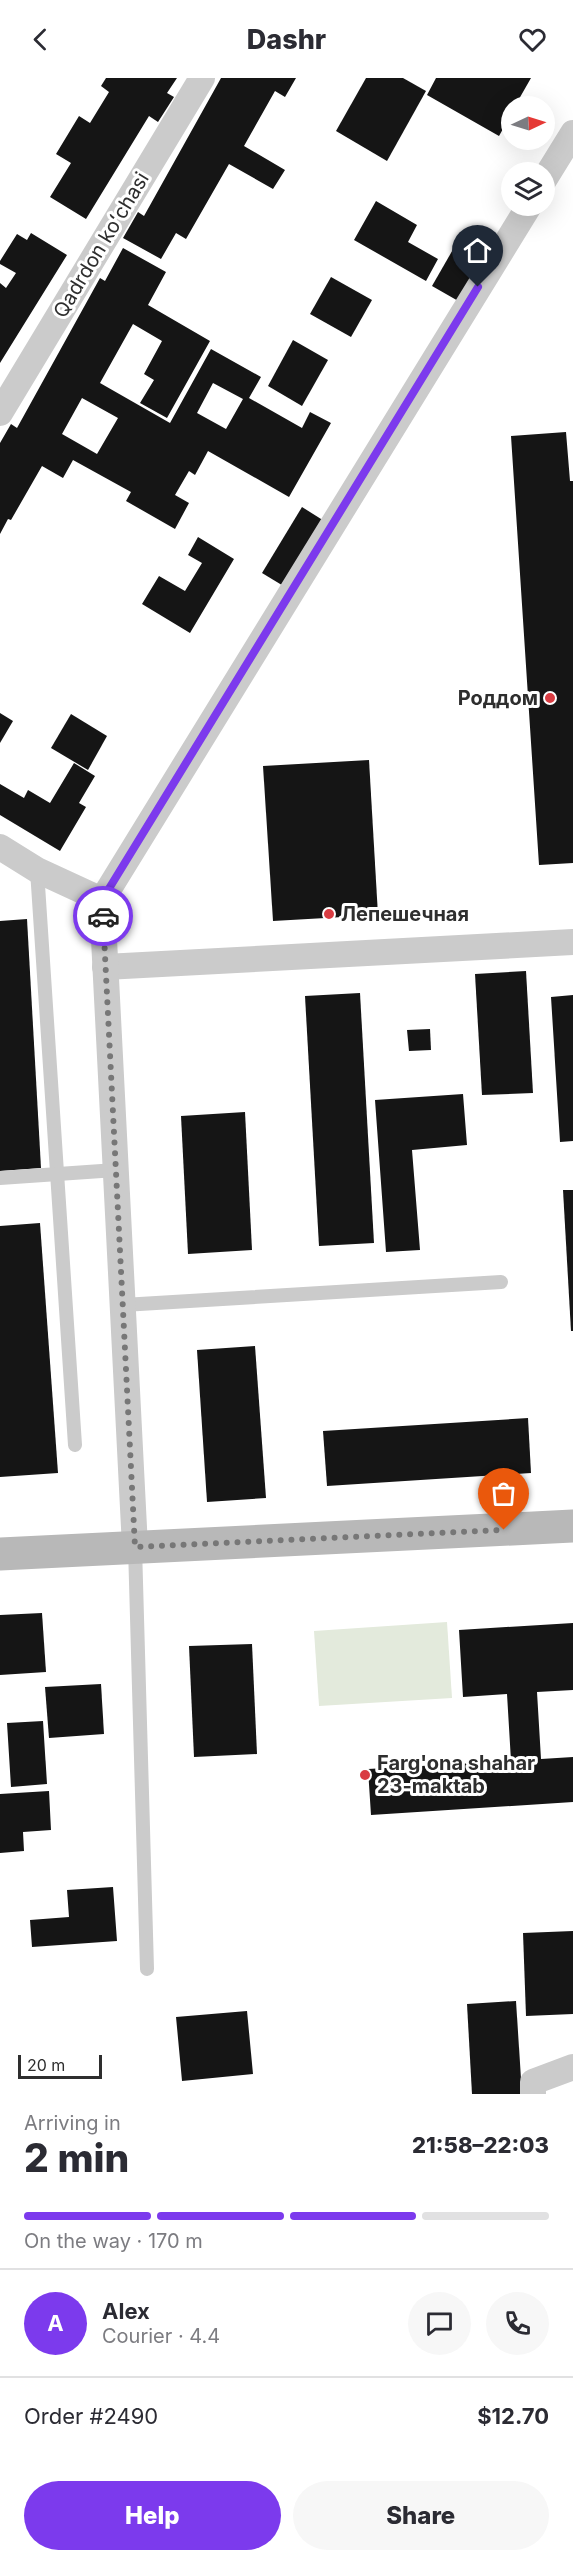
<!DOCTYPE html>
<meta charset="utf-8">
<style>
:root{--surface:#fff;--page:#f7f7f7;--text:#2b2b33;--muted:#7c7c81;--line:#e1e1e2;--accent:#7c3aed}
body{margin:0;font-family:Inter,sans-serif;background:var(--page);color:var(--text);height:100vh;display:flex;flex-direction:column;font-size:22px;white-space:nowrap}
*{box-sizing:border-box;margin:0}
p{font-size:20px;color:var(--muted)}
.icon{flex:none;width:33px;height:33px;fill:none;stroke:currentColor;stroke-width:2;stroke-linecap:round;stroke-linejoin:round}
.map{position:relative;height:2016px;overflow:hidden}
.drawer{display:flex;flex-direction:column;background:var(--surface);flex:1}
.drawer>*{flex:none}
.needle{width:39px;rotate:86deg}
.tools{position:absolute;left:501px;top:18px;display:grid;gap:12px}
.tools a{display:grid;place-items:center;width:54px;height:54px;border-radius:50%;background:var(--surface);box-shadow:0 6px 24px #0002;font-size:30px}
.scale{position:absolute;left:18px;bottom:15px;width:84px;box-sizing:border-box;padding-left:6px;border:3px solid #2e2e2e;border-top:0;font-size:16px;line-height:21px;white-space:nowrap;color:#2e2e2e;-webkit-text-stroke:4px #fff;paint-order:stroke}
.pin{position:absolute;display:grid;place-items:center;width:51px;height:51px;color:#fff;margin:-62px -26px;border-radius:50% 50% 50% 0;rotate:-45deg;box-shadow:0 0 6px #0007}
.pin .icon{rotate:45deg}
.courier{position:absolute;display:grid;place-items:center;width:60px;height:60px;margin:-30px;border:4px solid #7c3aed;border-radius:50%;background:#fff;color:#222;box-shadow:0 2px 8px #0007}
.overview em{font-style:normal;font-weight:800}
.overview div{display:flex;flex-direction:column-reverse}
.overview{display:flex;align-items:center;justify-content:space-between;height:102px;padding:0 24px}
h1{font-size:39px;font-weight:800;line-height:45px}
.bar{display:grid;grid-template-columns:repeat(4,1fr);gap:9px 6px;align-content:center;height:72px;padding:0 24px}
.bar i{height:8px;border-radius:4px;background:var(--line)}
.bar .selected{background:var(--accent)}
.bar p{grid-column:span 4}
.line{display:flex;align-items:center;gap:15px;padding:0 24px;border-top:2px solid var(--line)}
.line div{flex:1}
.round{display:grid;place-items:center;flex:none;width:63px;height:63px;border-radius:32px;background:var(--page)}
.button{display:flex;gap:12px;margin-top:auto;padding:12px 24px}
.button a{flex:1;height:69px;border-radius:36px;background:var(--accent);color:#fff;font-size:24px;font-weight:800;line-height:69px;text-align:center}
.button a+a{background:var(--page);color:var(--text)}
header{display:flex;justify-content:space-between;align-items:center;height:78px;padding:0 24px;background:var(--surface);font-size:27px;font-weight:800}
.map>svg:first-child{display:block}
.green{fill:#e3eadc}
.building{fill:#151515;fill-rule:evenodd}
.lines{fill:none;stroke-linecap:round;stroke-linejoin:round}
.lane{stroke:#cbcbcb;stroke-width:14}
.street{stroke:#cbcbcb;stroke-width:26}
.secondary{stroke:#b8b8b8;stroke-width:33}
.done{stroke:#777;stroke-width:6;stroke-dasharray:0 10.8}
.route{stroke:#7c3aed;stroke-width:8}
.poi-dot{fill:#d93c42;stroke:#fff;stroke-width:2}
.labels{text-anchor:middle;stroke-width:6;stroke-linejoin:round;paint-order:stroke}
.street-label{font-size:20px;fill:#2e2e2e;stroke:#fff}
.poi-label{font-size:20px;font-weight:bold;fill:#2e2e2e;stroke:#fff;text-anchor:start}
</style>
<header><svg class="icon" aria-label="back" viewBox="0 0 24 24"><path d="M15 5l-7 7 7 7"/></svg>Dashr<svg class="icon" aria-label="heart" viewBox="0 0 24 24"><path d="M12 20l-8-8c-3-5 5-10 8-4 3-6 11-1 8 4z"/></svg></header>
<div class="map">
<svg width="573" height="2016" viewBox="0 0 573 2016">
<rect width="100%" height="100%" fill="#fff"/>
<!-- green -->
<path class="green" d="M 447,1544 L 452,1620 L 319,1628 L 314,1553 Z"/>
<!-- building -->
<g class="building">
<path d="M 106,0 L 177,0 L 167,15 L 174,19 L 158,44 L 149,38 L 86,141 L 50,119 L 71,85 L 56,76 L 79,38 L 90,45 L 109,14 L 101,8 Z"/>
<path d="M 221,0 L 296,0 L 285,19 L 275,13 L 244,68 L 285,92 L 273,111 L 229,86 L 186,161 L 176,155 L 161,181 L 123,160 L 138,134 L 144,138 Z"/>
<path d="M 366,0 L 403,0 L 426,13 L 387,83 L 336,53 Z"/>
<path d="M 436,0 L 531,0 L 515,28 L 512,28 L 512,35 L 499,58 L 427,17 Z"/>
<path d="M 376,123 L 417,147 L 408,164 L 438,181 L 426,203 L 354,162 Z"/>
<path d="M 463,154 L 497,173 L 467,228 L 432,208 Z"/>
<path d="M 31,155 L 67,177 L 0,285 L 0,205 L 6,210 L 16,195 L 0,186 L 0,183 L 17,156 L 27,162 Z"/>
<path d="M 123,170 L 166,194 L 148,227 L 210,263 L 167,340 L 140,325 L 154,302 L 144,296 L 162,263 L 133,246 L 100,305 L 170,345 L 211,271 L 261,299 L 249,320 L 302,350 L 310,334 L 331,345 L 289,419 L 208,373 L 195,397 L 189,393 L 175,417 L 189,425 L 175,451 L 126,423 L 131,414 L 73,382 L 63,400 L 42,388 L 11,442 L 8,441 L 0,456 L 0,365 L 11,346 L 17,350 L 100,200 L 105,203 ZM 213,305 L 243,321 L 226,351 L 197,335 ZM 82,320 L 118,340 L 97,376 L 62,356 Z"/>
<path d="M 331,199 L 372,222 L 351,259 L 310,236 Z"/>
<path d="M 293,262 L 328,282 L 302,328 L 268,308 Z"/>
<path d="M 566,354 L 570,403 L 573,403 L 573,785 L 539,787 L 511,358 Z"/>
<path d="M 302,429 L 329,446 L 290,512 L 262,495 Z"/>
<path d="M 198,459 L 234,481 L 190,555 L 142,526 L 159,498 L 185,513 L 202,485 L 188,477 Z"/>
<path d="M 0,635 L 13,643 L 0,665 Z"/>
<path d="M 71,636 L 107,658 L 88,692 L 51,670 Z"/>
<path d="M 369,682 L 378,837 L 273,843 L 263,688 Z"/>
<path d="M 74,685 L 95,698 L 79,725 L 86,729 L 60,773 L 0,737 L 0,706 L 24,720 L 28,712 L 50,725 Z"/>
<path d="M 27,841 L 41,1090 L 0,1093 L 0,843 Z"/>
<path d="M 526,893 L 533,1015 L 482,1017 L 475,896 Z"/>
<path d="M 360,915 L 374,1165 L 319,1168 L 305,918 Z"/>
<path d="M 573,917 L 573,1063 L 560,1064 L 551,919 Z"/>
<path d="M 430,951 L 431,972 L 409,973 L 407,952 Z"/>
<path d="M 463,1016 L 467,1067 L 412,1072 L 420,1172 L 386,1174 L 375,1022 Z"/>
<path d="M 245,1034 L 252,1172 L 188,1176 L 181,1038 Z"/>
<path d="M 563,1112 L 573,1112 L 573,1253 L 571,1253 Z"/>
<path d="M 40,1145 L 58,1395 L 0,1399 L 0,1148 Z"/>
<path d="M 255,1268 L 266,1420 L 207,1424 L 197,1272 Z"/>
<path d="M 528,1340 L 531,1395 L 327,1408 L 323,1353 Z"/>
<path d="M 42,1535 L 46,1594 L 0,1597 L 0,1537 Z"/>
<path d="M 573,1545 L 573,1612 L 537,1614 L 541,1681 L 573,1679 L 573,1724 L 371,1737 L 368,1691 L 511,1683 L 507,1616 L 463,1619 L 459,1552 Z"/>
<path d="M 252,1566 L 257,1676 L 194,1679 L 189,1568 Z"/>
<path d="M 101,1606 L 104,1656 L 49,1660 L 45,1609 Z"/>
<path d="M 43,1643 L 47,1706 L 11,1709 L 7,1645 Z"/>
<path d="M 49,1713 L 51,1752 L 23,1754 L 24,1773 L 0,1775 L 0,1716 Z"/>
<path d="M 113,1809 L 117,1863 L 32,1869 L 30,1842 L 69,1839 L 67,1812 Z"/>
<path d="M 573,1853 L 573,1936 L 526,1938 L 523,1855 Z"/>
<path d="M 516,1923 L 522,2016 L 472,2016 L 467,1926 Z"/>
<path d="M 247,1933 L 253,1996 L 182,2003 L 176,1939 Z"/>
</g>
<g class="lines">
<!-- lane -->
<g class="lane">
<path d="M 37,792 L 75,1367"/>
<path d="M 0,1100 L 116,1092"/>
<path d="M 123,1227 L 501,1204"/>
<path d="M 135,1469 L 147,1891"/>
</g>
<!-- street -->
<g class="street">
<path d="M 544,102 L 573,55"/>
<path d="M 0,335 L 202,0"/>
<path d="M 0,769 L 37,792 L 102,822"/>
<path d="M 105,889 L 573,864"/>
<path d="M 135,1469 L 102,822 L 529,128"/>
<path d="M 533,2016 L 533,2004 L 573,1989"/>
</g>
<!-- secondary -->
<path class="secondary" d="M 0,1476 L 573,1448"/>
</g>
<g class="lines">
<!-- done -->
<path class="done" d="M 103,838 L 135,1469 L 504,1452"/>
<!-- route -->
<path class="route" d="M 103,838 L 102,822 L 478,209"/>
</g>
<!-- markers -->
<g class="poi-dot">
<circle cx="550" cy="620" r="6"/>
<circle cx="329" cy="836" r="6"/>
<circle cx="365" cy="1697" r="6"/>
</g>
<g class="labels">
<!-- street labels -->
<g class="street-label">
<text transform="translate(101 167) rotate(-59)" y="7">Qadrdon koʻchasi</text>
</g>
<!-- poi labels -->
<g class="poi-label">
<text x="538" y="627" text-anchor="end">Роддом</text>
<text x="341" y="843">Лепешечная</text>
<text x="377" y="1692">Farg'ona shahar<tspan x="377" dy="23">23-maktab</tspan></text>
</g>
</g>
</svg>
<div class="tools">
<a><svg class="needle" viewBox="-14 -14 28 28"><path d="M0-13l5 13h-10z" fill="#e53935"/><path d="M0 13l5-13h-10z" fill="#7c7c81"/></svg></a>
<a><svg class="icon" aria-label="layers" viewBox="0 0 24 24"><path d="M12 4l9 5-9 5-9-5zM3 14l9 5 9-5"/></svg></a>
</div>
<div class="scale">20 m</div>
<div class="pin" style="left:504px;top:1452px;background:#ea580c"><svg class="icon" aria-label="bag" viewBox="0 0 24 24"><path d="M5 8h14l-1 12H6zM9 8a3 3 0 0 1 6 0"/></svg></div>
<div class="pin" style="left:478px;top:209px;background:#1f2937"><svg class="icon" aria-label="home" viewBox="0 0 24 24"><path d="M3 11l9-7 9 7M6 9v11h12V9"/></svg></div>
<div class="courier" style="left:103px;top:838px"><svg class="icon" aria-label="car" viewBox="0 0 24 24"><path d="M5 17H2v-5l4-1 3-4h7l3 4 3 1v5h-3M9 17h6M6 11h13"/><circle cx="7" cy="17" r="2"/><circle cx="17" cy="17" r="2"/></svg></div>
</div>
<section class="drawer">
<div class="overview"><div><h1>2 min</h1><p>Arriving in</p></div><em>21:58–22:03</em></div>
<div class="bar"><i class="selected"></i><i class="selected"></i><i class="selected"></i><i></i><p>On the way · 170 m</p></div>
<div class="line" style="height:108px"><b class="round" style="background:var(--accent);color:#fff">A</b><div><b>Alex</b><p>Courier · 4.4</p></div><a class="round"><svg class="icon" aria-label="chat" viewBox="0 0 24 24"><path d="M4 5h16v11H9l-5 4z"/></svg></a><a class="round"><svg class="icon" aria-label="phone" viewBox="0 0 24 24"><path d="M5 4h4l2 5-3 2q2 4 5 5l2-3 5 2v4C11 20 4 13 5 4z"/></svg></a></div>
<div class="line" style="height:78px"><div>Order #2490</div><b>$12.70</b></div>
<div class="button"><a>Help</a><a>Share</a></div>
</section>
